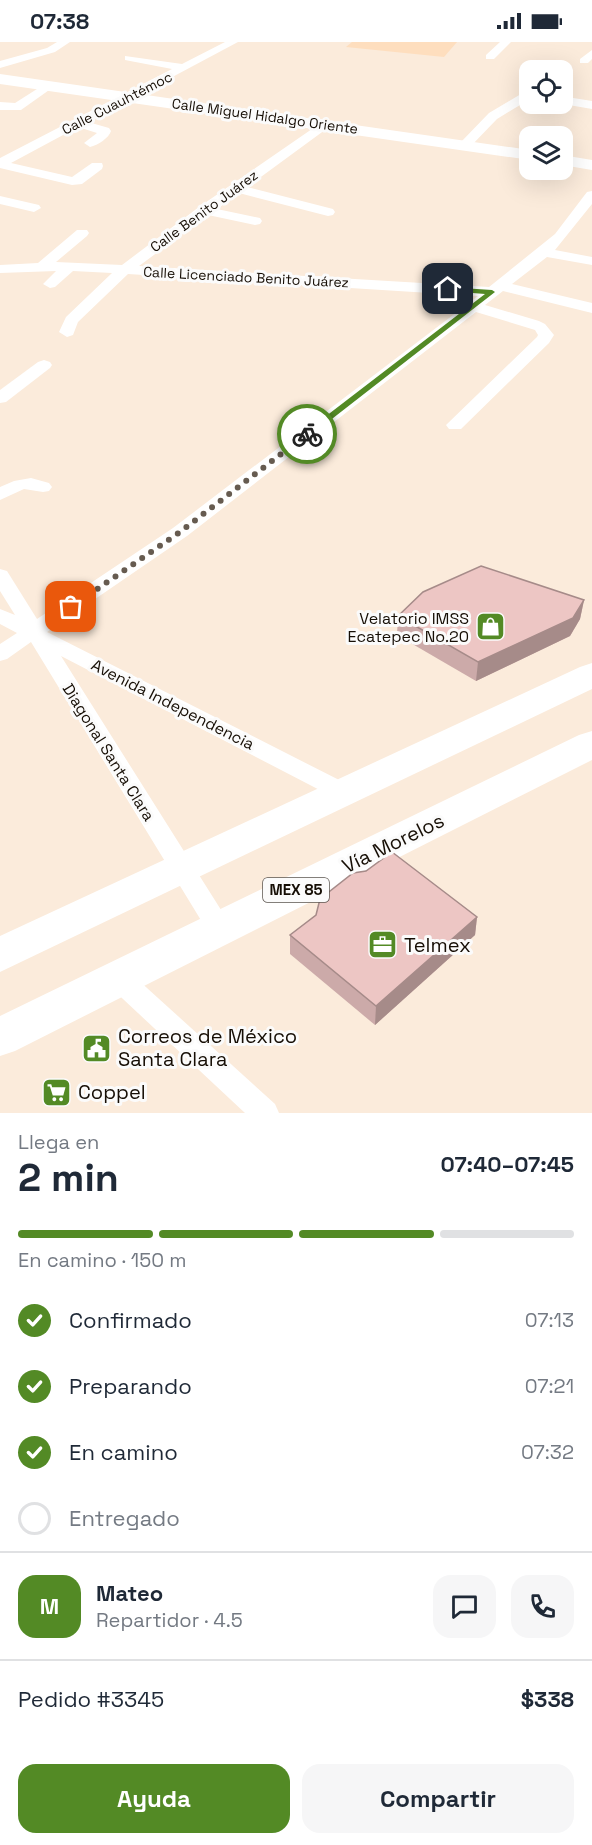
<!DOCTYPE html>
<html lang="es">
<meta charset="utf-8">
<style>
:root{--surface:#fff;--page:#f6f6f7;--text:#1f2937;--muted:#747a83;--line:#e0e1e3;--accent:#538a25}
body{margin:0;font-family:"Space Grotesk",sans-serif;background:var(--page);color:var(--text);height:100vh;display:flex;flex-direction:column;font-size:22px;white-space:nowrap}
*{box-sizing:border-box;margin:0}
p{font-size:20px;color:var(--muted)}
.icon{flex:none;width:33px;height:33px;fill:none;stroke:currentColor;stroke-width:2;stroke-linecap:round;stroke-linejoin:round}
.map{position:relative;height:1071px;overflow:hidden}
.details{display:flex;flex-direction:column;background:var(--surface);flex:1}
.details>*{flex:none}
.fabs{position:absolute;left:519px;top:18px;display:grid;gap:12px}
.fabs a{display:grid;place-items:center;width:54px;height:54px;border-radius:12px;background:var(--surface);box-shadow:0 6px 24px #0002;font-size:30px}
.pin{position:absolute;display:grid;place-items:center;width:51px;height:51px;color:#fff;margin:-26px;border-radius:12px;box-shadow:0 3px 9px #0006}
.courier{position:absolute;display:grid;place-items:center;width:60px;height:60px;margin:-30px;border:4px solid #538a25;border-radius:50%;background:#fff;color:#222;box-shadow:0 2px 8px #0007}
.head em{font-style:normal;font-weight:700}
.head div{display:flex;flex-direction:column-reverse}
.head{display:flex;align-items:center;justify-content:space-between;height:102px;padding:0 18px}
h1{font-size:39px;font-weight:700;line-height:45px}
.bar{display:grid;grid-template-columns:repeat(4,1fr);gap:9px 6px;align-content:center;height:72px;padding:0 18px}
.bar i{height:8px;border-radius:4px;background:var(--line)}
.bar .current{background:var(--accent)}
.bar p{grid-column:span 4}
.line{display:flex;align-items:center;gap:15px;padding:0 18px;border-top:2px solid var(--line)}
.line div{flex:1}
.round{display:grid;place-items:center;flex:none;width:63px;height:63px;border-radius:18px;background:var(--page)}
ol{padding:0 18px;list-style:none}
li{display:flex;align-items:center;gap:18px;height:66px}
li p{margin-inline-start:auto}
li .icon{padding:6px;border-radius:50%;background:var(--accent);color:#fff;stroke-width:4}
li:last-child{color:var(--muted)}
li i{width:33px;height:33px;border:3px solid var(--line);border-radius:50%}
.action{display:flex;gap:12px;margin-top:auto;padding:12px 18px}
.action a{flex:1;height:69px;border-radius:18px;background:var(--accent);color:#fff;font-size:24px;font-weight:700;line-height:69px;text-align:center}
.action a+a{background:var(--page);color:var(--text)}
.status{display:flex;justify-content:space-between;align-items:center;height:42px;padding:0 30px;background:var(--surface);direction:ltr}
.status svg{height:16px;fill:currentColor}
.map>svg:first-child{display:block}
.built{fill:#fedebe}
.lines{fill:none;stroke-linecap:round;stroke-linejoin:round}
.street{fill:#fff;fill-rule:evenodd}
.secondary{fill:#fff;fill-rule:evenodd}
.primary{fill:#fff;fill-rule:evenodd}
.wall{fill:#ccaaa9}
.shaded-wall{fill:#a68b89}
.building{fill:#edc6c4;stroke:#a68b89;stroke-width:1.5}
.route{fill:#538a25}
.done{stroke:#665b50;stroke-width:6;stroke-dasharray:0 10.8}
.labels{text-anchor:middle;stroke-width:6;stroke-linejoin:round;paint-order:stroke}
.far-street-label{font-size:14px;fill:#160e05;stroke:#fbfbfb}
.shield{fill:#fbfbfb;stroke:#5b554f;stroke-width:1.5}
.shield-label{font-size:15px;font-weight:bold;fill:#160e05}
.poi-label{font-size:16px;fill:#160e05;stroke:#fbfbfb;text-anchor:end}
.street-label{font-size:16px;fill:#160e05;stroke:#fbfbfb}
.near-street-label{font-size:20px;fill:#160e05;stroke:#fbfbfb}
.near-poi-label{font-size:20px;fill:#160e05;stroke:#fbfbfb;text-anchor:start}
</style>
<div class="status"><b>07:38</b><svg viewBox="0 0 49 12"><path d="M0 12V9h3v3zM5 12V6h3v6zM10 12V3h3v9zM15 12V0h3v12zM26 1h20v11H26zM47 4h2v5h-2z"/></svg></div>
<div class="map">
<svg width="592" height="1071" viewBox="0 0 592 1071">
<rect width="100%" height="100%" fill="#fbebdb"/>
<!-- built -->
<path class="built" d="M 352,0 L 457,0 L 444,15 L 346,5 Z"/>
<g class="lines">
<!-- street -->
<g class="street">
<path d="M 57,0 L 70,0 L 55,10 L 0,26 L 0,19 L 47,6 Z"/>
<path d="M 225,0 L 238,0 L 88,80 L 109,86 L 111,89 C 109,96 98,103 90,105 L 84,101 L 97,91 L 78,85 L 11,121 L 72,135 L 92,121 L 102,121 L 103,124 L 102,127 L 82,142 L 72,143 L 0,126 L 0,116 L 172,27 L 125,18 L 125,14 L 182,22 Z"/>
<path d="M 500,0 L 511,0 L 494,17 L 486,17 L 486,13 Z"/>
<path d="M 592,8 L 592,17 L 588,21 L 580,21 L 580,17 Z"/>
<path d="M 48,40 L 54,44 L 52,46 L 21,68 L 0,68 L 0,60 L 15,61 Z"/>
<path d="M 526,49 L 530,49 L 530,57 L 497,77 L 469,106 L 461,106 L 459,103 L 461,100 L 489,71 Z"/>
<path d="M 567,55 L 592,59 L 592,67 L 563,62 L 563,56 Z"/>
<path d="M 325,78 L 331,82 L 329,85 L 247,145 L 333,167 L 335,170 L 333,173 L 328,174 L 239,151 L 217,167 L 260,176 L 262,179 L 260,182 L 255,183 L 208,173 L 139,224 L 489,245 L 555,192 L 587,150 L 592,149 L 592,162 L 555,208 L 592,215 L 592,223 L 547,215 L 512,242 L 592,261 L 592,271 L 503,249 L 485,263 L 539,279 L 545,282 L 554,293 L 549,301 L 461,387 L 449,387 L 446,383 L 537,295 L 538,293 L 535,288 L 476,270 L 187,494 L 47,590 L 353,745 L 356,751 L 353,757 L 345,760 L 337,757 L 61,614 L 228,879 L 232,886 L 228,893 L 219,896 L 210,893 L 31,600 L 7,617 L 0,619 L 0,602 L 17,591 L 0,582 L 0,567 L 15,573 L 0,549 L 0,527 L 7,529 L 37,577 L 173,486 L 478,254 L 128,232 L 78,280 L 73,293 L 67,295 L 59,290 L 66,275 L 112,231 L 73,229 L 55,245 L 50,246 L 43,242 L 56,229 L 0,231 L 0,223 L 38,221 L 77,188 L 87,188 L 89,191 L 87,194 L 56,220 L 122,223 L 199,165 Z"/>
<path d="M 0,154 L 39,163 L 41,166 L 34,170 L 0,162 Z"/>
<path d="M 44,318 L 50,320 L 52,323 L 50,326 L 6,360 L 0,361 L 0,348 L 38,320 Z"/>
<path d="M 31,436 L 49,441 L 52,445 L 49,449 L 43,450 L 24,447 L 0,458 L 0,445 L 14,439 Z"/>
<path d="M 117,924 L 126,927 L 275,1062 L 279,1071 L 245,1071 L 108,943 L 104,935 L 108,927 Z"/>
</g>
<!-- secondary -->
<g class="secondary">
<path d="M 0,32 L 530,108 L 530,118 L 0,42 Z"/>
<path d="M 562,113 L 592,118 L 592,128 L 562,123 Z"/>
</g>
<!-- primary -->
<g class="primary">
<path d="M 592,621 L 592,647 L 0,930 L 0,894 L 580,625 Z"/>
<path d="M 592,689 L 592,718 L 15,1009 L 0,1014 L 0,974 L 579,693 Z"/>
</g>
</g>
<!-- wall -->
<g class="wall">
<path d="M 584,558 L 580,577 L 570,594 L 476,639 L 397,593 L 398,574 Z"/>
<path d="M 316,873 L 477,875 L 475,893 L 375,983 L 290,912 L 290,893 Z"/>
</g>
<!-- shaded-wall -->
<g class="shaded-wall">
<path d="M 584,558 L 580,577 L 570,594 L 476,639 L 478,620 Z"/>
<path d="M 477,875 L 475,893 L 375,983 L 376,964 Z"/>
</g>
<!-- building -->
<g class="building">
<path d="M 481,524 L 584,558 L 573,576 L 478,620 L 398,574 L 423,550 Z"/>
<path d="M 392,810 L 477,875 L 376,964 L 290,893 L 316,873 L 320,857 L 353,831 L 366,829 Z"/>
</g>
<!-- route -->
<path class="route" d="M 446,245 L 492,248 L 495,250 L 310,394 L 304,394 L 304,391 L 485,252 L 448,249 Z"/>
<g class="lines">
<!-- done -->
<path class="done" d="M 71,565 L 180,490 L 307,392"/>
</g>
<!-- icons -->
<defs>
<symbol id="shop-square" viewBox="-11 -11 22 22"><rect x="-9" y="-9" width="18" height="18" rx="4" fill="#538a25" stroke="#fbfbfb"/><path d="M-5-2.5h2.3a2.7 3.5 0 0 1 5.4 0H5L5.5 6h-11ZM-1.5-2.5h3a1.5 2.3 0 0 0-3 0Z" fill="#fff"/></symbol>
<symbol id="office-square" viewBox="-11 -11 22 22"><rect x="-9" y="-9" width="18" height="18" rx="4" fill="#538a25" stroke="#fbfbfb"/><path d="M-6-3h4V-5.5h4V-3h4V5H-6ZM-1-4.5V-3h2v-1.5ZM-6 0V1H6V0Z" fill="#fff"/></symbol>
<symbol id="civic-square" viewBox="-11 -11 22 22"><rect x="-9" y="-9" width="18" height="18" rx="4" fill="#538a25" stroke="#fbfbfb"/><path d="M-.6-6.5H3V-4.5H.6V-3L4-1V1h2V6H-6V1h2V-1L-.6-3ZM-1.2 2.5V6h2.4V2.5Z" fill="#fff"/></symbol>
<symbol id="supermarket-square" viewBox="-11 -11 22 22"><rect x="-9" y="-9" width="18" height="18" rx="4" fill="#538a25" stroke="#fbfbfb"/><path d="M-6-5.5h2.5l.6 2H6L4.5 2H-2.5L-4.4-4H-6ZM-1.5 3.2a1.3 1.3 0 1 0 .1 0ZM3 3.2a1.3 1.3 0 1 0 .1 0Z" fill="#fff"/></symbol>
</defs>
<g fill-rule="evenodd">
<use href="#shop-square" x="474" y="568" width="33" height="33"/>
<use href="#office-square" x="366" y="886" width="33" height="33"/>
<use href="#civic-square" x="80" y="990" width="33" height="33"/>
<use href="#supermarket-square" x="40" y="1034" width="33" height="33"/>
</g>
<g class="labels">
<!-- far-street labels -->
<g class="far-street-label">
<text transform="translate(117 61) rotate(-27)" y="5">Calle Cuauhtémoc</text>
<text transform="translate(265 74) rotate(8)" y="5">Calle Miguel Hidalgo Oriente</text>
<text transform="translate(204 169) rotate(-36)" y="5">Calle Benito Juárez</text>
<text transform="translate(246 235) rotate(3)" y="5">Calle Licenciado Benito Juárez</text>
</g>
<!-- shield labels -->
<rect class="shield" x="263" y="836" width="66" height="24" rx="4.5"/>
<g class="shield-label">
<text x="296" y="853">MEX 85</text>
</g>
<!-- poi labels -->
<g class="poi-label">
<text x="469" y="582">Velatorio IMSS<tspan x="469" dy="18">Ecatepec No.20</tspan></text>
</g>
<!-- street labels -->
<g class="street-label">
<text transform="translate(173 662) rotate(27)" y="6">Avenida Independencia</text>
<text transform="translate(109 710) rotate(58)" y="6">Diagonal Santa Clara</text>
</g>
<!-- near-street labels -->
<g class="near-street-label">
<text transform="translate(393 801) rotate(-26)" y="7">Vía Morelos</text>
</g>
<!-- near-poi labels -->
<g class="near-poi-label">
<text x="404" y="910">Telmex</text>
<text x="118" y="1001">Correos de México<tspan x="118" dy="23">Santa Clara</tspan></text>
<text x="78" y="1057">Coppel</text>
</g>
</g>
</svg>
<div class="fabs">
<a><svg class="icon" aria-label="locate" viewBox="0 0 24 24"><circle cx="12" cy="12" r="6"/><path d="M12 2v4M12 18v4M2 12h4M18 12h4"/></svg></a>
<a><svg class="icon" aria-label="layers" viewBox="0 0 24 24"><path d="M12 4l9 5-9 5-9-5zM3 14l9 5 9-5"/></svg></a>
</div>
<div class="pin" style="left:71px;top:565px;background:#ea580c"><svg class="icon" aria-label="bag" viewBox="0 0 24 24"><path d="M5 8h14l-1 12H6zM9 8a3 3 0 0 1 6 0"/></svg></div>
<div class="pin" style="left:448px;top:247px;background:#1f2937"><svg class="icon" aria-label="home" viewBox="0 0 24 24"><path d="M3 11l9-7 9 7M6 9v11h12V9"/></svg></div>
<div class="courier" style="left:307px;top:392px"><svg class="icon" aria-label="bike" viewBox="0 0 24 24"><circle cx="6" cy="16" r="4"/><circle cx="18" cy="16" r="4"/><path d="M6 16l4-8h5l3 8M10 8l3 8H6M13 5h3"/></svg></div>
</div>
<section class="details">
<div class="head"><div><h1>2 min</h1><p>Llega en</p></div><em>07:40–07:45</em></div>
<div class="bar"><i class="current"></i><i class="current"></i><i class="current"></i><i></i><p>En camino · 150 m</p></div>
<ol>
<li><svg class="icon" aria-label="check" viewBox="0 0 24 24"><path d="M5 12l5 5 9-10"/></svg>Confirmado<p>07:13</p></li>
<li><svg class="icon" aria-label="check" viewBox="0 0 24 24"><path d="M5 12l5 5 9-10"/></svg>Preparando<p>07:21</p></li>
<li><svg class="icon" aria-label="check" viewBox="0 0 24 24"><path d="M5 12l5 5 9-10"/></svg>En camino<p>07:32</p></li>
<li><i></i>Entregado</li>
</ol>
<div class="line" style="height:108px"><b class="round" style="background:var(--accent);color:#fff">M</b><div><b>Mateo</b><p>Repartidor · 4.5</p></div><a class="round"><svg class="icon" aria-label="chat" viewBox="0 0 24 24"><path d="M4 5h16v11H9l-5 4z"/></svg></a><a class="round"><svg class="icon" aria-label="phone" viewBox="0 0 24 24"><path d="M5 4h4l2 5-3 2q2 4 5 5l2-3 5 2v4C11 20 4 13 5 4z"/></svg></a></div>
<div class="line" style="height:78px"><div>Pedido #3345</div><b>$338</b></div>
<div class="action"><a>Ayuda</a><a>Compartir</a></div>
</section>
